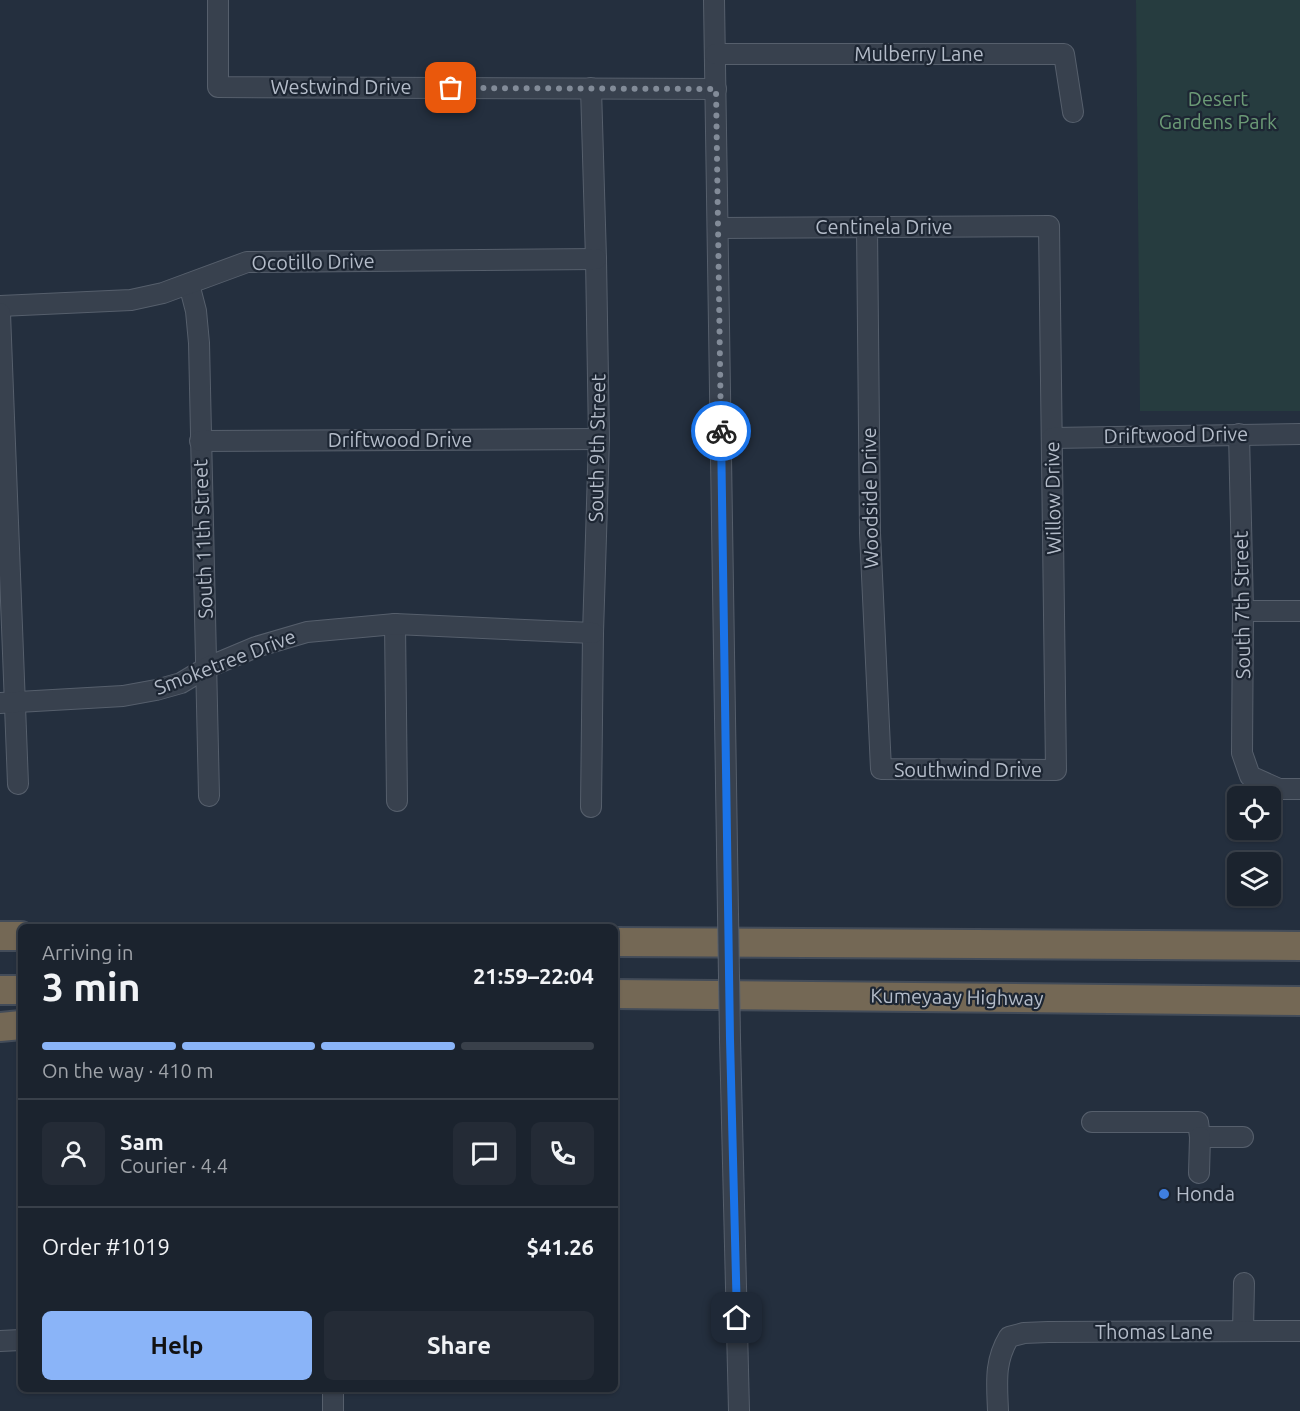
<!DOCTYPE html>
<meta charset="utf-8">
<style>
:root{--surface:#1b232e;--page:#242b36;--text:#f1f3f6;--muted:#a0a4aa;--line:#39404a;--accent:#8ab4f8}
body{margin:0;font-family:Ubuntu,sans-serif;background:var(--page);color:var(--text);height:100vh;display:flex;flex-direction:column;font-size:22px;white-space:nowrap}
*{box-sizing:border-box;margin:0}
p{font-size:20px;color:var(--muted)}
.icon{flex:none;width:33px;height:33px;fill:none;stroke:currentColor;stroke-width:2;stroke-linecap:round;stroke-linejoin:round}
.map{position:relative;flex:1;overflow:hidden}
.details{position:absolute;left:18px;top:924px;width:600px;height:468px;display:flex;flex-direction:column;background:var(--surface);border-radius:9px;box-shadow:0 2px 4px #0004,0 0 0 2px var(--line)}
.details>*{flex:none}
.buttons{position:absolute;left:1227px;top:786px;display:grid;gap:12px}
.buttons a{display:grid;place-items:center;width:54px;height:54px;border-radius:9px;background:var(--surface);box-shadow:0 2px 4px #0004,0 0 0 2px var(--line);font-size:30px}
.pin{position:absolute;display:grid;place-items:center;width:51px;height:51px;color:#fff;margin:-26px;border-radius:12px;box-shadow:0 3px 9px #0006}
.courier{position:absolute;display:grid;place-items:center;width:60px;height:60px;margin:-30px;border:4px solid #1a73e8;border-radius:50%;background:#fff;color:#222;box-shadow:0 2px 8px #0007}
.overview em{font-style:normal;font-weight:700}
.overview div{display:flex;flex-direction:column-reverse}
.overview{display:flex;align-items:center;justify-content:space-between;height:102px;padding:0 24px}
h1{font-size:39px;font-weight:700;line-height:45px}
.bar{display:grid;grid-template-columns:repeat(4,1fr);gap:9px 6px;align-content:center;height:72px;padding:0 24px}
.bar i{height:8px;border-radius:4px;background:var(--line)}
.bar .on{background:var(--accent)}
.bar p{grid-column:span 4}
.line{display:flex;align-items:center;gap:15px;padding:0 24px;border-top:2px solid var(--line)}
.line div{flex:1}
.round{display:grid;place-items:center;flex:none;width:63px;height:63px;border-radius:9px;background:var(--page)}
.action{display:flex;gap:12px;margin-top:auto;padding:12px 24px}
.action a{flex:1;height:69px;border-radius:9px;background:var(--accent);color:#111;font-size:24px;font-weight:700;line-height:69px;text-align:center}
.action a+a{background:var(--page);color:var(--text)}
.map>svg:first-child{display:block}
.green{fill:#263c3f}
.lines{fill:none;stroke-linecap:round;stroke-linejoin:round}
.minor-casing{stroke:#565f6c;stroke-width:22}
.highway-casing{stroke:#434c59;stroke-width:32}
.minor{stroke:#38414e;stroke-width:20}
.highway{stroke:#746855;stroke-width:28}
.minor-bridge-casing{stroke:#565f6c;stroke-width:22;stroke-linecap:butt}
.minor-bridge{stroke:#38414e;stroke-width:20}
.done{stroke:#828b98;stroke-width:6;stroke-dasharray:0 10.8}
.route{stroke:#1a73e8;stroke-width:8}
.shop-dot{fill:#3f7fe0;stroke:#1d2633;stroke-width:2}
.labels{text-anchor:middle;stroke-width:4.5;stroke-linejoin:round;paint-order:stroke}
.street-label{font-size:20px;fill:#b4bcc9;stroke:#1d2633}
.park-label{font-size:20px;fill:#6b9a76;stroke:#1d2633}
.poi-label{font-size:20px;fill:#b4bcc9;stroke:#1d2633;text-anchor:start}
</style>
<div class="map">
<svg width="1300" height="1411" viewBox="0 0 1300 1411">
<rect width="100%" height="100%" fill="#242f3e"/>
<!-- green -->
<path class="green" d="M 1136,0 L 1300,0 L 1300,411 L 1140,411 Z"/>
<g class="lines">
<defs>
<g id="minor">
<path d="M 218,0 L 218,87 L 716,89"/>
<path d="M 714,0 L 728,914"/>
<path d="M 715,54 L 1064,54 L 1073,112"/>
<path d="M 591,88 L 596,259 L 599,439 L 593,633 L 591,807"/>
<path d="M 718,228 L 1049,226 L 1056,770 L 881,769 L 870,533 L 867,227"/>
<path d="M 189,284 L 196,311 L 199,343 L 209,796"/>
<path d="M 0,306 L 131,300 L 163,293 L 247,262 L 596,259"/>
<path d="M 0,313 L 18,784"/>
<path d="M 1239,434 L 1243,611 L 1242,753 L 1250,776 L 1279,789 L 1300,789"/>
<path d="M 1052,438 L 1300,434"/>
<path d="M 200,441 L 599,439"/>
<path d="M 1243,611 L 1300,611"/>
<path d="M 395,624 L 397,801"/>
<path d="M 0,703 L 123,696 L 156,690 L 181,683 L 206,668 L 256,647 L 307,632 L 395,624 L 593,633"/>
<path d="M 730,1039 L 739,1411"/>
<path d="M 1092,1122 L 1198,1122 L 1200,1137 L 1243,1137"/>
<path d="M 1199,1173 L 1200,1137"/>
<path d="M 1243,1331 L 1244,1283"/>
<path d="M 0,1341 L 21,1340"/>
<path d="M 333,1411 L 333,1389"/>
<path d="M 998,1411 C 997,1383 994,1362 1009,1337 L 1024,1333 L 1048,1332 L 1300,1331"/>
</g>
<g id="highway">
<path d="M 0,936 L 21,936"/>
<path d="M 615,942 L 1300,946"/>
<path d="M 0,990 L 21,990"/>
<path d="M 615,994 L 1300,1001"/>
<path d="M 0,1027 L 21,1025"/>
</g>
</defs>
<!-- minor casing -->
<use href="#minor" class="minor-casing"/>
<!-- highway casing -->
<use href="#highway" class="highway-casing"/>
<!-- minor -->
<use href="#minor" class="minor"/>
<!-- highway -->
<use href="#highway" class="highway"/>
<defs>
<path id="minor-bridge" d="M 728,914 L 730,1039"/>
</defs>
<!-- minor-bridge casing -->
<use href="#minor-bridge" class="minor-bridge-casing"/>
<!-- minor-bridge -->
<use href="#minor-bridge" class="minor-bridge"/>
</g>
<g class="lines">
<!-- done -->
<path class="done" d="M 451,88 L 716,89 L 721,431"/>
<!-- route -->
<path class="route" d="M 721,431 L 730,1039 L 737,1318"/>
</g>
<!-- markers -->
<circle class="shop-dot" cx="1164" cy="1194" r="6"/>
<g class="labels">
<!-- street labels -->
<g class="street-label">
<text x="919" y="61">Mulberry Lane</text>
<text x="341" y="94">Westwind Drive</text>
<text x="884" y="234">Centinela Drive</text>
<text transform="translate(313 262) rotate(-1)" y="7">Ocotillo Drive</text>
<text transform="translate(1176 435) rotate(-1)" y="7">Driftwood Drive</text>
<text x="400" y="447">Driftwood Drive</text>
<text transform="translate(597 448) rotate(-89)" y="7">South 9th Street</text>
<text transform="translate(870 498) rotate(-91)" y="7">Woodside Drive</text>
<text transform="translate(1053 498) rotate(-91)" y="7">Willow Drive</text>
<text transform="translate(203 539) rotate(-92)" y="7">South 11th Street</text>
<text transform="translate(1242 605) rotate(-91)" y="7">South 7th Street</text>
<text transform="translate(225 662) rotate(-21)" y="7">Smoketree Drive</text>
<text x="968" y="777">Southwind Drive</text>
<text transform="translate(957 997) rotate(1)" y="7">Kumeyaay Highway</text>
<text x="1154" y="1339">Thomas Lane</text>
</g>
<!-- park labels -->
<g class="park-label">
<text x="1218" y="106">Desert<tspan x="1218" dy="23">Gardens Park</tspan></text>
</g>
<!-- poi labels -->
<g class="poi-label">
<text x="1176" y="1201">Honda</text>
</g>
</g>
</svg>
<div class="buttons">
<a><svg class="icon" aria-label="locate" viewBox="0 0 24 24"><circle cx="12" cy="12" r="6"/><path d="M12 2v4M12 18v4M2 12h4M18 12h4"/></svg></a>
<a><svg class="icon" aria-label="layers" viewBox="0 0 24 24"><path d="M12 4l9 5-9 5-9-5zM3 14l9 5 9-5"/></svg></a>
</div>
<div class="pin" style="left:451px;top:88px;background:#ea580c"><svg class="icon" aria-label="bag" viewBox="0 0 24 24"><path d="M5 8h14l-1 12H6zM9 8a3 3 0 0 1 6 0"/></svg></div>
<div class="pin" style="left:737px;top:1318px;background:#1f2937"><svg class="icon" aria-label="home" viewBox="0 0 24 24"><path d="M3 11l9-7 9 7M6 9v11h12V9"/></svg></div>
<div class="courier" style="left:721px;top:431px"><svg class="icon" aria-label="bike" viewBox="0 0 24 24"><circle cx="6" cy="16" r="4"/><circle cx="18" cy="16" r="4"/><path d="M6 16l4-8h5l3 8M10 8l3 8H6M13 5h3"/></svg></div>
<section class="details">
<div class="overview"><div><h1>3 min</h1><p>Arriving in</p></div><em>21:59–22:04</em></div>
<div class="bar"><i class="on"></i><i class="on"></i><i class="on"></i><i></i><p>On the way · 410 m</p></div>
<div class="line" style="height:108px"><a class="round"><svg class="icon" aria-label="person" viewBox="0 0 24 24"><circle cx="12" cy="8" r="4"/><path d="M4 21q1-7 8-7t8 7"/></svg></a><div><b>Sam</b><p>Courier · 4.4</p></div><a class="round"><svg class="icon" aria-label="chat" viewBox="0 0 24 24"><path d="M4 5h16v11H9l-5 4z"/></svg></a><a class="round"><svg class="icon" aria-label="phone" viewBox="0 0 24 24"><path d="M5 4h4l2 5-3 2q2 4 5 5l2-3 5 2v4C11 20 4 13 5 4z"/></svg></a></div>
<div class="line" style="height:78px"><div>Order #1019</div><b>$41.26</b></div>
<div class="action"><a>Help</a><a>Share</a></div>
</section>
</div>
